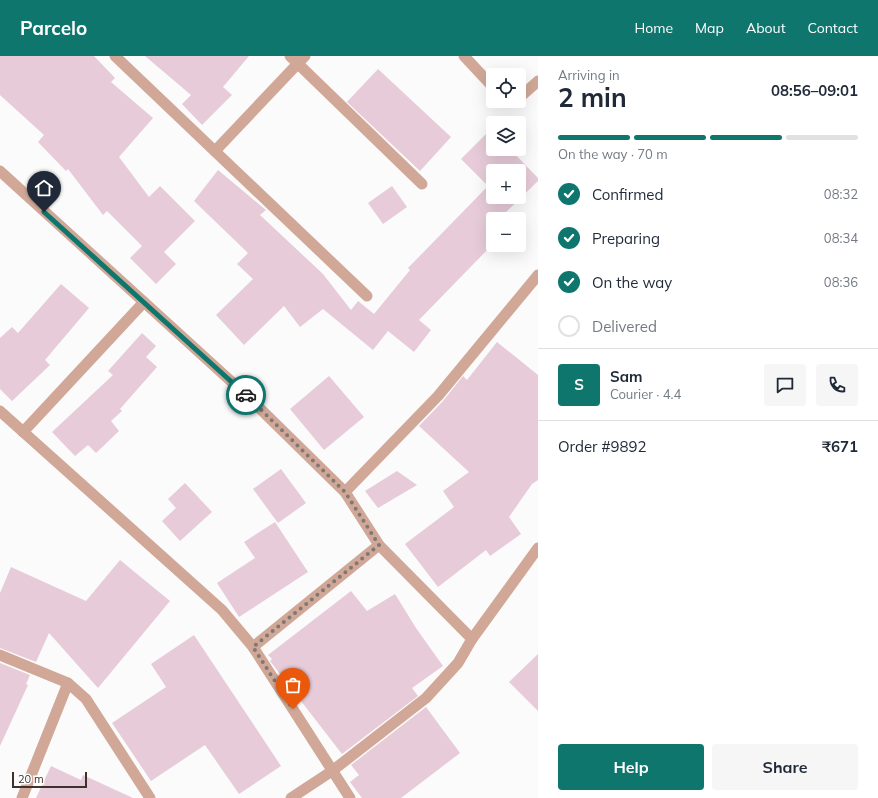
<!DOCTYPE html>
<meta charset="utf-8">
<style>
:root{--surface:#fff;--page:#f6f6f7;--text:#1f2937;--muted:#747a83;--line:#e0e1e3;--accent:#0f766e}
body{margin:0;font-family:Mulish,sans-serif;background:var(--page);color:var(--text);height:100vh;display:flex;flex-direction:column;font-size:15px;white-space:nowrap}
*{box-sizing:border-box;margin:0}
p{font-size:13px;color:var(--muted)}
.icon{flex:none;width:22px;height:22px;fill:none;stroke:currentColor;stroke-width:2;stroke-linecap:round;stroke-linejoin:round}
.map{position:relative;flex:1;overflow:hidden}
.sheet{display:flex;flex-direction:column;background:var(--surface);width:340px}
.sheet>*{flex:none}
.tools{position:absolute;left:486px;top:12px;display:grid;gap:8px}
.tools a{display:grid;place-items:center;width:40px;height:40px;border-radius:4px;background:var(--surface);box-shadow:0 4px 16px #0002;font-size:20px}
.scale{position:absolute;left:12px;bottom:10px;width:75px;box-sizing:border-box;padding-left:4px;border:2px solid #3d322c;border-top:0;font-size:11px;line-height:14px;white-space:nowrap;color:#3d322c;-webkit-text-stroke:3px #fff;paint-order:stroke}
.pin{position:absolute;display:grid;place-items:center;width:34px;height:34px;color:#fff;margin:-41px -17px;border-radius:50% 50% 50% 0;rotate:-45deg;box-shadow:0 0 4px #0007}
.pin .icon{rotate:45deg}
.courier{position:absolute;display:grid;place-items:center;width:40px;height:40px;margin:-20px;border:3px solid #0f766e;border-radius:50%;background:#fff;color:#222;box-shadow:0 1px 5px #0007}
.summary em{font-style:normal;font-weight:700}
.summary div{display:flex;flex-direction:column-reverse}
.summary{display:flex;align-items:center;justify-content:space-between;height:68px;padding:0 20px}
h1{font-size:26px;font-weight:700;line-height:30px}
.bar{display:grid;grid-template-columns:repeat(4,1fr);gap:6px 4px;align-content:center;height:48px;padding:0 20px}
.bar i{height:5px;border-radius:3px;background:var(--line)}
.bar .on{background:var(--accent)}
.bar p{grid-column:span 4}
.line{display:flex;align-items:center;gap:10px;padding:0 20px;border-top:1px solid var(--line)}
.line div{flex:1}
.round{display:grid;place-items:center;flex:none;width:42px;height:42px;border-radius:4px;background:var(--page)}
ol{padding:0 20px;list-style:none}
li{display:flex;align-items:center;gap:12px;height:44px}
li p{margin-inline-start:auto}
li .icon{padding:4px;border-radius:50%;background:var(--accent);color:#fff;stroke-width:4}
li:last-child{color:var(--muted)}
li i{width:22px;height:22px;border:2px solid var(--line);border-radius:50%}
.action{display:flex;gap:8px;margin-top:auto;padding:8px 20px}
.action a{flex:1;height:46px;border-radius:4px;background:var(--accent);color:#fff;font-size:16px;font-weight:700;line-height:46px;text-align:center}
.action a+a{background:var(--page);color:var(--text)}
header{display:flex;align-items:center;gap:24px;box-sizing:border-box;height:56px;padding:0 20px;background:var(--accent);color:#fff}
header strong{font-size:19px}
nav{display:flex;gap:22px;margin-inline-start:auto;font-size:14px}
main{display:flex;flex:1;min-height:0}
.map>svg:first-child{display:block}
.building{fill:#e7cbd9;fill-rule:evenodd}
.lines{fill:none;stroke-linecap:round;stroke-linejoin:round}
.minor{stroke:#d1a897;stroke-width:11}
.done{stroke:#807874;stroke-width:4;stroke-dasharray:0 7.2}
.route{stroke:#0f766e;stroke-width:5}
</style>
<header>
<strong>Parcelo</strong>
<nav><a>Home</a><a>Map</a><a>About</a><a>Contact</a></nav>
</header>
<main>
<div class="map">
<svg width="538" height="742" viewBox="0 0 538 742">
<rect width="100%" height="100%" fill="#fbfbfb"/>
<!-- building -->
<g class="building">
<path d="M 0,0 L 94,0 L 115,22 L 111,26 L 153,62 L 119,101 L 149,141 L 160,130 L 195,165 L 164,196 L 176,208 L 156,228 L 130,202 L 142,190 L 107,155 L 103,159 L 68,113 L 66,115 L 38,86 L 44,79 L 0,39 Z"/>
<path d="M 145,0 L 249,0 L 223,31 L 232,39 L 202,69 L 182,48 L 191,39 Z"/>
<path d="M 378,13 L 451,81 L 420,115 L 347,46 Z"/>
<path d="M 493,71 L 493,93 L 510,93 L 538,122 L 538,125 L 503,159 L 508,163 L 493,163 L 493,189 L 501,189 L 495,195 L 490,191 L 419,264 L 431,274 L 414,296 L 388,275 L 373,294 L 323,253 L 300,271 L 284,250 L 244,289 L 216,259 L 253,223 L 237,208 L 248,197 L 194,145 L 218,114 L 266,154 L 260,159 L 323,218 L 351,254 L 358,245 L 374,258 L 410,214 L 408,212 L 488,130 L 461,103 ZM 493,115 L 519,115 L 519,141 L 493,141 Z"/>
<path d="M 392,130 L 407,151 L 383,168 L 368,147 Z"/>
<path d="M 61,228 L 89,252 L 45,304 L 50,309 L 12,345 L 0,333 L 0,282 L 12,271 L 18,277 Z"/>
<path d="M 142,277 L 156,290 L 146,301 L 157,311 L 120,353 L 122,355 L 111,365 L 119,375 L 96,397 L 88,389 L 75,400 L 52,376 L 113,319 L 108,315 Z"/>
<path d="M 497,286 L 538,319 L 538,424 L 532,428 L 509,461 L 521,478 L 490,500 L 486,494 L 438,531 L 405,488 L 454,451 L 443,435 L 469,416 L 419,370 L 443,345 L 463,320 L 467,324 Z"/>
<path d="M 329,320 L 364,361 L 324,394 L 290,353 Z"/>
<path d="M 281,413 L 306,447 L 278,467 L 253,433 Z"/>
<path d="M 397,415 L 417,429 L 378,452 L 365,435 Z"/>
<path d="M 185,427 L 212,456 L 180,485 L 162,465 L 176,452 L 168,443 Z"/>
<path d="M 275,466 L 308,516 L 239,561 L 217,527 L 255,502 L 244,486 Z"/>
<path d="M 120,504 L 170,545 L 98,632 L 49,577 L 36,606 L 0,592 L 0,537 L 11,511 L 86,545 Z"/>
<path d="M 351,535 L 367,555 L 395,538 L 416,572 L 443,610 L 412,632 L 418,640 L 342,698 L 270,605 L 272,603 L 268,599 Z"/>
<path d="M 194,579 L 281,710 L 239,738 L 205,689 L 151,725 L 112,667 L 166,631 L 151,608 Z"/>
<path d="M 538,598 L 538,655 L 509,626 Z"/>
<path d="M 0,607 L 30,619 L 26,628 L 28,629 L 0,690 Z"/>
<path d="M 426,651 L 460,697 L 401,742 L 362,742 L 350,726 L 359,719 L 351,709 Z"/>
<path d="M 51,710 L 81,724 L 83,719 L 133,742 L 36,742 Z"/>
</g>
<g class="lines">
<!-- minor -->
<g class="minor">
<path d="M 115,0 L 367,240"/>
<path d="M 290,0 L 422,128"/>
<path d="M 464,0 L 493,31"/>
<path d="M 519,42 L 538,25"/>
<path d="M 510,45 L 511,45"/>
<path d="M 215,95 L 305,0"/>
<path d="M 0,115 L 245,338 L 345,436"/>
<path d="M 0,355 L 222,554 L 253,591 L 350,742"/>
<path d="M 23,376 L 144,246"/>
<path d="M 379,489 L 472,583"/>
<path d="M 253,591 L 379,489 L 345,436 L 438,340 L 538,219"/>
<path d="M 0,599 L 68,627 L 86,643 L 150,742"/>
<path d="M 22,742 L 68,627"/>
<path d="M 291,742 L 332,715 L 426,642 L 458,607 L 472,583 L 538,492"/>
</g>
</g>
<g class="lines">
<!-- done -->
<path class="done" d="M 246,339 L 345,436 L 379,489 L 253,591 L 293,653"/>
<!-- route -->
<path class="route" d="M 44,156 L 246,339"/>
</g>
</svg>
<div class="tools">
<a><svg class="icon" aria-label="locate" viewBox="0 0 24 24"><circle cx="12" cy="12" r="6"/><path d="M12 2v4M12 18v4M2 12h4M18 12h4"/></svg></a>
<a><svg class="icon" aria-label="layers" viewBox="0 0 24 24"><path d="M12 4l9 5-9 5-9-5zM3 14l9 5 9-5"/></svg></a>
<a>+</a>
<a>−</a>
</div>
<div class="scale">20 m</div>
<div class="pin" style="left:293px;top:653px;background:#ea580c"><svg class="icon" aria-label="bag" viewBox="0 0 24 24"><path d="M5 8h14l-1 12H6zM9 8a3 3 0 0 1 6 0"/></svg></div>
<div class="pin" style="left:44px;top:156px;background:#1f2937"><svg class="icon" aria-label="home" viewBox="0 0 24 24"><path d="M3 11l9-7 9 7M6 9v11h12V9"/></svg></div>
<div class="courier" style="left:246px;top:339px"><svg class="icon" aria-label="car" viewBox="0 0 24 24"><path d="M5 17H2v-5l4-1 3-4h7l3 4 3 1v5h-3M9 17h6M6 11h13"/><circle cx="7" cy="17" r="2"/><circle cx="17" cy="17" r="2"/></svg></div>
</div>
<section class="sheet">
<div class="summary"><div><h1>2 min</h1><p>Arriving in</p></div><em>08:56–09:01</em></div>
<div class="bar"><i class="on"></i><i class="on"></i><i class="on"></i><i></i><p>On the way · 70 m</p></div>
<ol>
<li><svg class="icon" aria-label="check" viewBox="0 0 24 24"><path d="M5 12l5 5 9-10"/></svg>Confirmed<p>08:32</p></li>
<li><svg class="icon" aria-label="check" viewBox="0 0 24 24"><path d="M5 12l5 5 9-10"/></svg>Preparing<p>08:34</p></li>
<li><svg class="icon" aria-label="check" viewBox="0 0 24 24"><path d="M5 12l5 5 9-10"/></svg>On the way<p>08:36</p></li>
<li><i></i>Delivered</li>
</ol>
<div class="line" style="height:72px"><b class="round" style="background:var(--accent);color:#fff">S</b><div><b>Sam</b><p>Courier · 4.4</p></div><a class="round"><svg class="icon" aria-label="chat" viewBox="0 0 24 24"><path d="M4 5h16v11H9l-5 4z"/></svg></a><a class="round"><svg class="icon" aria-label="phone" viewBox="0 0 24 24"><path d="M5 4h4l2 5-3 2q2 4 5 5l2-3 5 2v4C11 20 4 13 5 4z"/></svg></a></div>
<div class="line" style="height:52px"><div>Order #9892</div><b>₹671</b></div>
<div class="action"><a>Help</a><a>Share</a></div>
</section>
</main>
